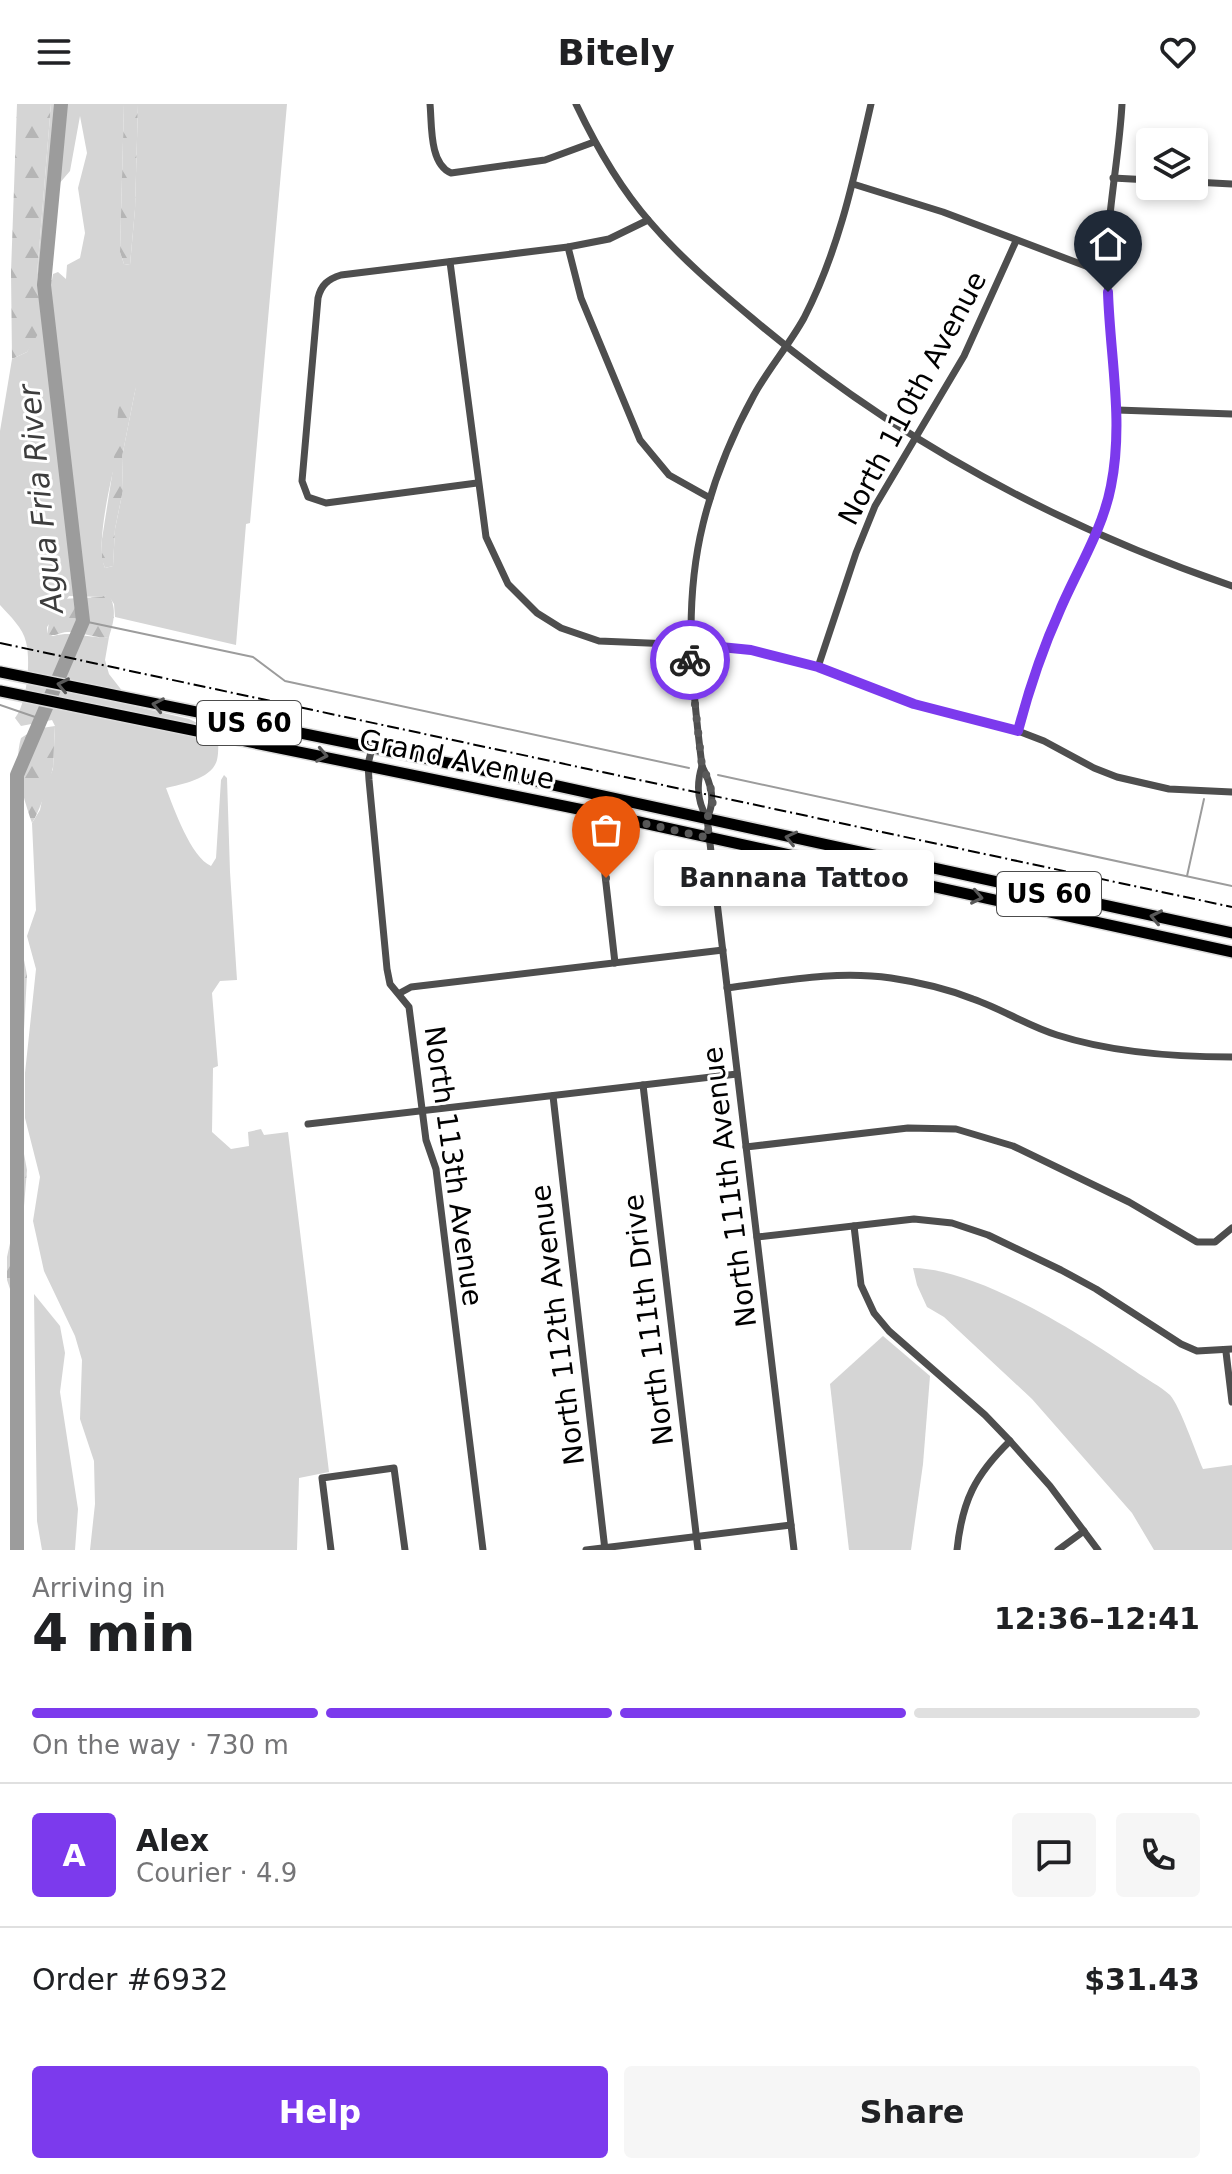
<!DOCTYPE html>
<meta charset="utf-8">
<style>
:root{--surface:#fff;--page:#f6f6f6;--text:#202124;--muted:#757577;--line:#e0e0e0;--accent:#7c3aed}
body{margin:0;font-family:"DejaVu Sans",sans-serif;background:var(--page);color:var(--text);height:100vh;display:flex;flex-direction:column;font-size:30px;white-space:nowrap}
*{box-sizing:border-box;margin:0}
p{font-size:26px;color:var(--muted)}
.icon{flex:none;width:44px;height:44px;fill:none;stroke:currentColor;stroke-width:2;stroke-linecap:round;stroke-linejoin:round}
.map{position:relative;height:1446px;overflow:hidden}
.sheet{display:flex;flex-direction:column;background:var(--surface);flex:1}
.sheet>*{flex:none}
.controls{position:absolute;left:1136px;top:24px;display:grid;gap:16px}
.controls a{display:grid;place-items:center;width:72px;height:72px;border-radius:8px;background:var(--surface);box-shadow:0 4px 12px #0003;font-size:40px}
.pin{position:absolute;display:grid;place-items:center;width:68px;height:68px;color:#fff;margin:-82px -34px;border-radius:50% 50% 50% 0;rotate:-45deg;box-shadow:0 0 8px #0007}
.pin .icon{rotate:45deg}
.courier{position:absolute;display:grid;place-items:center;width:80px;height:80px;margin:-40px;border:6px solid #7c3aed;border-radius:50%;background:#fff;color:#222;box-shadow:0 2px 10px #0007}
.bubble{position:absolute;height:56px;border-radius:8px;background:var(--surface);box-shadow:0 4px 12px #0003;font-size:26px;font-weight:700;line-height:56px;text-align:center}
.headline em{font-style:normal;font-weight:700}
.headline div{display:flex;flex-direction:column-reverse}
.headline{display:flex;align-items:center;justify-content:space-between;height:136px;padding:0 32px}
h1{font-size:52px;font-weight:700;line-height:60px}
.bar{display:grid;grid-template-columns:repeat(4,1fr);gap:12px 8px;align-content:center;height:96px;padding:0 32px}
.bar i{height:10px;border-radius:6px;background:var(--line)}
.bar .on{background:var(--accent)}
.bar p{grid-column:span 4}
.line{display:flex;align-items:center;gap:20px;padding:0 32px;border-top:2px solid var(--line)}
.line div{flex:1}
.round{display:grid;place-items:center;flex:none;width:84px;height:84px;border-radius:8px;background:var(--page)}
.cta{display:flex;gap:16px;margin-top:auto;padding:16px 32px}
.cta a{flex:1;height:92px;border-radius:8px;background:var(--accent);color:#fff;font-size:32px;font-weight:700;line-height:92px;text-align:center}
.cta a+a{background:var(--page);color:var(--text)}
header{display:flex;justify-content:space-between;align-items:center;height:104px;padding:0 32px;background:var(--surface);font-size:36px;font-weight:700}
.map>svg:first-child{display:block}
.green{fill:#d5d5d5;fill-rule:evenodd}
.forest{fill:url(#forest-firs)}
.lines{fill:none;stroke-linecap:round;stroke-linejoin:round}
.stream{stroke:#9c9c9c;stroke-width:2}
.river{stroke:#9c9c9c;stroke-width:14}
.highway-casing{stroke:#dbdbdb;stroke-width:14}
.minor{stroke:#4e4e4e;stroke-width:7}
.highway{stroke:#000;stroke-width:11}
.rail{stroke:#000;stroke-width:2;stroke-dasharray:12 4 2 4;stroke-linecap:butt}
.oneway{stroke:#595959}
.done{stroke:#595959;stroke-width:8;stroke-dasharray:0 14.4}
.route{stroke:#7c3aed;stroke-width:10}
.labels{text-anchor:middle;stroke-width:6;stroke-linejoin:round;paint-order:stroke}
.shield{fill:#fff;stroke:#4c4c4c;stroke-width:2}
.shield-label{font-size:26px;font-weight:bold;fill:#000}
.street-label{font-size:28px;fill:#000;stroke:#fff}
.water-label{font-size:30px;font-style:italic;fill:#3d3d3d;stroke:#fff}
</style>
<header><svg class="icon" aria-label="menu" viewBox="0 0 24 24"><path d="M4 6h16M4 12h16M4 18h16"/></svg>Bitely<svg class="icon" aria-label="heart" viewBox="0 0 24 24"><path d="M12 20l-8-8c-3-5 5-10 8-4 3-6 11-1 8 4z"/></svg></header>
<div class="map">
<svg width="1232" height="1446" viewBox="0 0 1232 1446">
<defs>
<pattern id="forest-firs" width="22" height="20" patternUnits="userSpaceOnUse" patternTransform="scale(2)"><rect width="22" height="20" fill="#d5d5d5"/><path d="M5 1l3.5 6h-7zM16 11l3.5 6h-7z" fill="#b5b5b5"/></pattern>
</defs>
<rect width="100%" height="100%" fill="#fff"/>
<!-- green -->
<g class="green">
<path d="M 51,0 L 124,0 L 120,148 L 124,160 L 130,161 L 135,105 L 138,0 L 287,0 L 250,419 L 246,420 L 236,541 L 115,513 L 114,500 L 108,491 L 101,493 L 69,492 L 47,523 L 47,529 L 53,532 C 75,526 88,535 109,533 L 105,556 L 109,570 L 134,602 L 189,615 L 218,629 C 218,637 219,648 217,656 C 212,675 182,680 166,684 C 174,705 191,753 211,762 L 216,754 L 221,676 L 224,671 L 227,674 L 230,768 L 237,876 L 220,877 L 212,889 L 218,962 L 213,964 L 212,1028 L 231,1045 L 249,1042 L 248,1028 L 261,1025 L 264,1031 L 288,1028 L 329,1368 L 299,1374 L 297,1446 L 90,1446 L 95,1400 L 94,1357 L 80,1315 L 82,1256 L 75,1232 L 44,1167 L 33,1117 L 40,1073 L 25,1014 L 25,969 L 36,865 L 27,832 L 36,806 L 32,719 L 40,706 L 44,686 L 53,665 L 55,622 L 52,616 L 21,622 L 15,614 C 27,599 31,557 26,538 C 23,524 10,512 0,501 L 0,327 L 12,255 L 27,248 L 43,213 L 37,171 ZM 80,12 L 87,49 L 78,84 L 85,129 L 80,154 L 67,161 L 66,175 L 58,168 L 53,170 L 52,176 L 42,175 L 47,94 L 70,67 ZM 136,282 L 122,353 L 123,386 L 115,425 L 113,462 L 105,464 C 91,432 126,318 136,282 Z"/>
<path d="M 913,1164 C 979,1165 1080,1230 1135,1267 C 1146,1275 1160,1282 1170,1291 C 1180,1302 1196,1349 1203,1365 L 1232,1361 L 1232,1446 L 1154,1446 L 1132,1409 L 1032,1295 L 944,1213 L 927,1203 L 917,1181 Z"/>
<path d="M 34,1190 L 60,1222 L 65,1249 L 60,1288 L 78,1405 L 75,1446 L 42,1446 L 37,1417 Z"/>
<path d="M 883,1232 L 930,1272 L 923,1360 L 911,1446 L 849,1446 L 830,1280 Z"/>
</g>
<!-- forest -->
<g class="forest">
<path d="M 17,0 L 51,0 L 37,171 L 43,213 L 38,230 L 27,248 L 12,255 L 11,168 Z"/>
<path d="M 124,0 L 138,0 L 135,105 L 130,161 L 124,160 L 120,148 Z"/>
<path d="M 131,270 L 136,282 L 122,353 L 123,386 L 115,425 L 113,462 L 105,464 L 102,456 L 102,435 L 113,365 L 120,286 Z"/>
<path d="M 109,490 C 117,506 114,517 109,533 C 95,535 81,527 67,528 C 58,529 56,533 47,530 L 52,502 L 60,495 L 101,493 Z"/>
<path d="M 55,622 C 54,636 54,649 53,663 C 51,674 39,709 32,719 C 23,693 13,661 21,634 L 35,625 Z"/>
<path d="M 16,694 L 20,715 L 19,753 L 23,808 L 20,836 L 27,871 L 22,962 L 16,948 L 19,875 L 14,835 L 11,732 Z"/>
<path d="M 18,1018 L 27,1066 L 22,1126 L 23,1311 L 14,1197 L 7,1176 L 7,1153 L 14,1121 L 14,1091 L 19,1059 Z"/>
</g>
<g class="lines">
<!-- stream -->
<g class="stream">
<path d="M 83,517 L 253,553 L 285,577 L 689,664"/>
<path d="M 0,601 L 41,615"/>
<path d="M 718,671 L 1232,782"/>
<path d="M 1187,772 L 1204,695"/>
</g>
<!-- river -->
<path class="river" d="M 17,1446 L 17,671 L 83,517 L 44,181 L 61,0"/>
<defs>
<g id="highway">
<path d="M 0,568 L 507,671 L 1232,829"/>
<path d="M 0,587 L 598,709 L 1232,848"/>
</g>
</defs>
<!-- highway casing -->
<use href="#highway" class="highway-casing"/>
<!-- minor -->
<g class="minor">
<path d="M 430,0 C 432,20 429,60 451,69 L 545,56 L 594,38"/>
<path d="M 576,0 C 596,42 619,83 650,118 C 681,154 716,184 752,214 C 893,334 1057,422 1232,482"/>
<path d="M 1113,74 L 1150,76"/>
<path d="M 1194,78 L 1232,80"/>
<path d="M 853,80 L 943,108 L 1107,170"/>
<path d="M 568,143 L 581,194 L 640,336 L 669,371 L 710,394"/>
<path d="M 450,158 L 486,433 L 508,480 L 537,509 L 561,524 L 599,537 L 720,542 L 751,546 L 818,563 L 914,600 L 1018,627 L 1044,637 L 1094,664 L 1117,673 L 1169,685 L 1232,688"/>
<path d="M 1117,306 L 1232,310"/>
<path d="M 477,379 L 326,399 L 308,393 L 302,377 L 318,194 C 321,181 328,175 341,171 L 568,143 L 609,135 L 648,116"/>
<path d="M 818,563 L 856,449 L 875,402 L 964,252 L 1016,137"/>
<path d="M 1018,627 C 1030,583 1043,542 1062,501 C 1079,463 1104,423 1111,382 C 1124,311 1108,241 1107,170 C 1106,112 1119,57 1122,0"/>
<path d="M 372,644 L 368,660 L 369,676 L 387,865 L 390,880 L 409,903 L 426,1036 L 436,1065 L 483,1446"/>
<path d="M 702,662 C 696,681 697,697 707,714 L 794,1446"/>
<path d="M 598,709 L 615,859"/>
<path d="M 707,714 C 716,696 711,680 702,662 C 692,581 683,501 703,420 C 714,375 732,331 754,291 C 769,264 789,241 804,214 C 839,146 854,74 871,0"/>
<path d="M 727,884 C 782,877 836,866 891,874 C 918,878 948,885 973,895 C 1002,905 1028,922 1057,931 C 1110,948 1177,953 1232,953"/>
<path d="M 400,889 L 411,883 L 723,846"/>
<path d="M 643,981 L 698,1446"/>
<path d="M 553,992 L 605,1446"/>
<path d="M 308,1020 L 737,970"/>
<path d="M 746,1043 L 908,1024 L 956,1025 L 1013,1042 L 1129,1098 L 1197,1138 L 1215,1138 L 1232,1124"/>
<path d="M 854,1122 L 861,1181 L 874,1209 L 889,1227 L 985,1311 L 1010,1337 L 1050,1382 L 1098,1446"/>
<path d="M 757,1133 L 914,1115 L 952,1119 L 988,1131 L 1061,1166 L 1096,1185 L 1181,1240 L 1197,1247 L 1232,1245"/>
<path d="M 1226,1248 L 1232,1298"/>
<path d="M 331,1446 L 322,1374 L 394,1364 L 405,1446"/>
<path d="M 586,1446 L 791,1421"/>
<path d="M 957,1446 C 962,1397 975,1371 1010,1337"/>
<path d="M 1058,1446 L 1084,1427"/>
</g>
<!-- highway -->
<use href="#highway" class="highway"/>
<!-- rail -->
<path class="rail" d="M 0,539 L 1232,803"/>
</g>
<!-- one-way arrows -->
<defs><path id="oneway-chevron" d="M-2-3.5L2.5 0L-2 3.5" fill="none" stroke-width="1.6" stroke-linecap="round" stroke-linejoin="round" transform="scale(2)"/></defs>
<g class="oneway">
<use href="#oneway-chevron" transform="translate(63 581) rotate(-168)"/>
<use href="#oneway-chevron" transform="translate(158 601) rotate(-169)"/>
<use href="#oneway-chevron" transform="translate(322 651) rotate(11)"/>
<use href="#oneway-chevron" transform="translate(791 734) rotate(-167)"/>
<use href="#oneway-chevron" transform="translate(977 793) rotate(12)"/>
<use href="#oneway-chevron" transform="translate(1156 813) rotate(-168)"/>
</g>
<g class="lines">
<!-- done -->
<path class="done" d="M 606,774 L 598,709 L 709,734 L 707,714 L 713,702 L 710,679 L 702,662 L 690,556"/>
<!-- route -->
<path class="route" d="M 690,556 L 690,540 L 751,546 L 818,563 L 914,600 L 1018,627 C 1029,585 1042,546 1060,506 C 1077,466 1103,425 1111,382 C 1124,317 1110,253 1108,188"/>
</g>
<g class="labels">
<!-- shield labels -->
<g class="shield">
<rect x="197" y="597" width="104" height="44" rx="6"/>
<rect x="997" y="768" width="104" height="44" rx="6"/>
</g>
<g class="shield-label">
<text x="249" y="628">US 60</text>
<text x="1049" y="799">US 60</text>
</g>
<!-- street labels -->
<g class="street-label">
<text transform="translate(912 294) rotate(-62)" y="10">North 110th Avenue</text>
<text transform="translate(457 655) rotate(12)" y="10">Grand Avenue</text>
<text transform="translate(454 1062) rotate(82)" y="10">North 113th Avenue</text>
<text transform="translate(729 1083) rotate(-97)" y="10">North 111th Avenue</text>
<text transform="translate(648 1216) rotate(-97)" y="10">North 111th Drive</text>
<text transform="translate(557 1221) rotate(-97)" y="10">North 112th Avenue</text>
</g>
<!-- water labels -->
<g class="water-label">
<text transform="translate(41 395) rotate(-96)" y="10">Agua Fria River</text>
</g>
</g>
</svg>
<div class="controls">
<a><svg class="icon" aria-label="layers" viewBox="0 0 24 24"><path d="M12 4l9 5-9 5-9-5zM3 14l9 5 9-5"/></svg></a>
</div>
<div class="pin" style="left:606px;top:774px;background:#ea580c"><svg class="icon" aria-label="bag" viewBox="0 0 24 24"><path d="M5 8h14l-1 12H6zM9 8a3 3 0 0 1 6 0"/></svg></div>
<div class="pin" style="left:1108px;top:188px;background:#1f2937"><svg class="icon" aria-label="home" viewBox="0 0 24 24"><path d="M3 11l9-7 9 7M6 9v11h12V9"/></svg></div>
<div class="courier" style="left:690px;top:556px"><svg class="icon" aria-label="bike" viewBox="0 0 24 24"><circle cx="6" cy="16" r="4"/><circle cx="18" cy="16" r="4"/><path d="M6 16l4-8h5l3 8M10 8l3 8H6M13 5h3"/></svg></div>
<div class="bubble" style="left:654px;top:746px;width:280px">Bannana Tattoo</div>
</div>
<section class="sheet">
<div class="headline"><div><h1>4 min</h1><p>Arriving in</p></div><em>12:36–12:41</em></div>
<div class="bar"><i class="on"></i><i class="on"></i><i class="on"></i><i></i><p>On the way · 730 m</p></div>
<div class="line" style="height:144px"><b class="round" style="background:var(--accent);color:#fff">A</b><div><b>Alex</b><p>Courier · 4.9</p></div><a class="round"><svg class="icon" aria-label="chat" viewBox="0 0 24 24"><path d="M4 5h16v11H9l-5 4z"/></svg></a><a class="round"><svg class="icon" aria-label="phone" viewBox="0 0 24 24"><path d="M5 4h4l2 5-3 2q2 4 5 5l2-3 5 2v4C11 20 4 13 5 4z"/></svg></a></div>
<div class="line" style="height:104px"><div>Order #6932</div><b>$31.43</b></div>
<div class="cta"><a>Help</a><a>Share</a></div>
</section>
